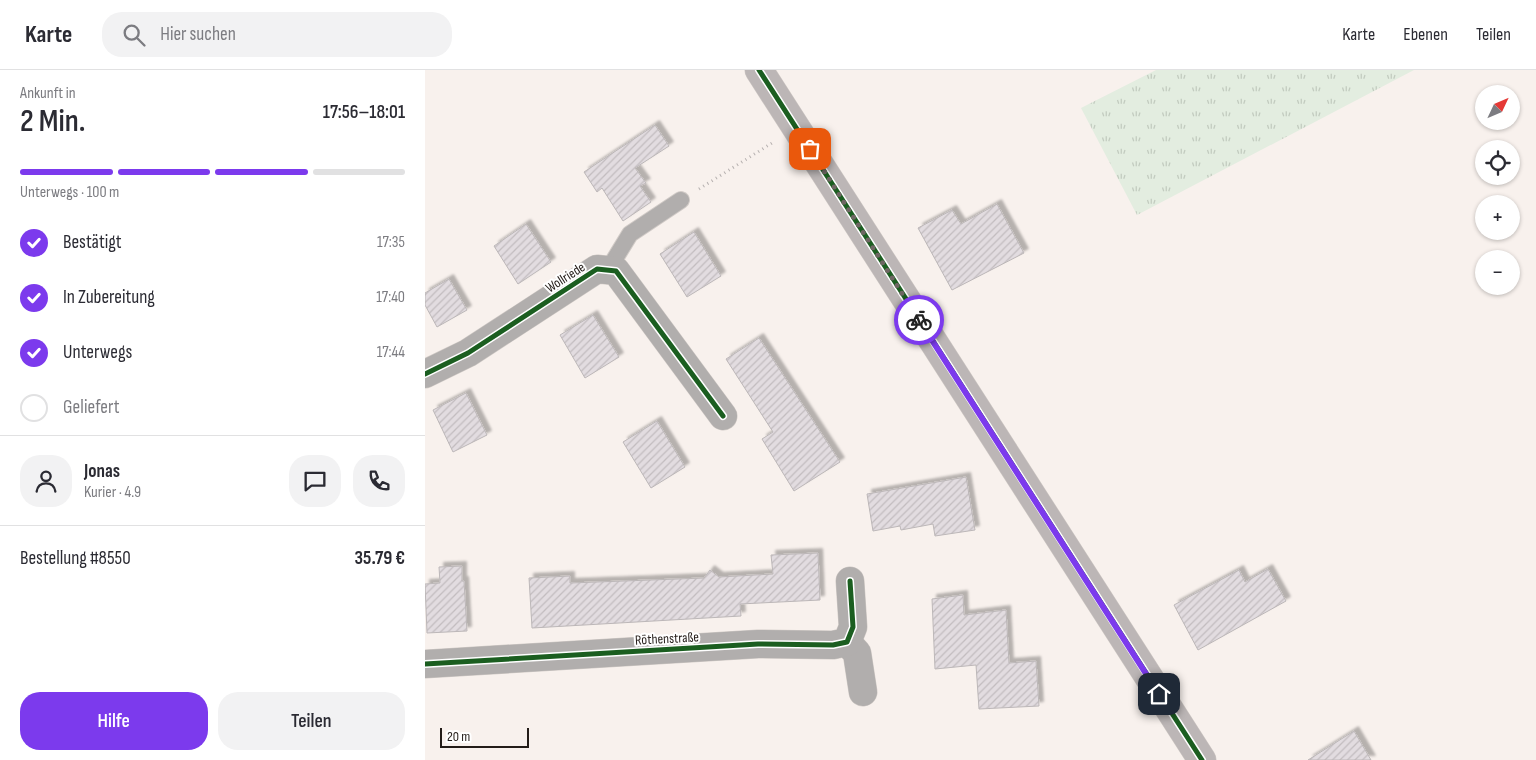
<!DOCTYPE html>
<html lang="de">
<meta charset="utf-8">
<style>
:root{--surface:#fff;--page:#f2f2f3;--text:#2b2b33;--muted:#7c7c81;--line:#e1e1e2;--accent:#7c3aed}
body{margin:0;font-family:"Sofia Sans Condensed",sans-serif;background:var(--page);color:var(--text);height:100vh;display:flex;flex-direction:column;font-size:19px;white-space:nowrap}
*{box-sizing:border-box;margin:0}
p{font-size:16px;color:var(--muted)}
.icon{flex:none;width:28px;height:28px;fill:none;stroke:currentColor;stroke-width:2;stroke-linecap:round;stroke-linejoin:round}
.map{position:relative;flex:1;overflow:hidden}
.panel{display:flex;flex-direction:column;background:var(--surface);width:425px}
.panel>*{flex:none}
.needle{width:32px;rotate:46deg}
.tools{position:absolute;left:1050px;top:15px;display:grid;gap:10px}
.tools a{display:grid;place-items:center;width:45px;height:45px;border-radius:50%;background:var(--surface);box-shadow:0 1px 4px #0004;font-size:25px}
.scale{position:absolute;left:15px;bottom:12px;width:89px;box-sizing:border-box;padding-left:5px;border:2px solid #231c18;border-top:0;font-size:14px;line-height:18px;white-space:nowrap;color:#231c18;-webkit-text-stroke:4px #fff;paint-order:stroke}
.pin{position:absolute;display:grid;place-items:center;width:42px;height:42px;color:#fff;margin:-21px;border-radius:10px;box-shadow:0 2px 8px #0006}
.courier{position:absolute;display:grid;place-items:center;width:50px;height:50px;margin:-25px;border:4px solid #7c3aed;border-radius:50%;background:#fff;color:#222;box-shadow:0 1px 6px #0007}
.summary em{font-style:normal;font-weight:600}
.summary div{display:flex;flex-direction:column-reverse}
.summary{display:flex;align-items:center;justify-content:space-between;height:85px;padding:0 20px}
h1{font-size:32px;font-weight:600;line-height:38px}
.bar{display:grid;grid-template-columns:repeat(4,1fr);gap:8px 5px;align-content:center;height:60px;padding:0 20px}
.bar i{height:6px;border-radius:4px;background:var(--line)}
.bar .active{background:var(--accent)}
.bar p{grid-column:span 4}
.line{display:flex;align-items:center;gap:12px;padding:0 20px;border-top:1px solid var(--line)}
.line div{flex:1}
.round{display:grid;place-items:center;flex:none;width:52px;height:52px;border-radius:20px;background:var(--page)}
ol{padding:0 20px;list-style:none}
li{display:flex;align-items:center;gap:15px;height:55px}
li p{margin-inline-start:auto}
li .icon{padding:5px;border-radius:50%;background:var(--accent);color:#fff;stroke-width:4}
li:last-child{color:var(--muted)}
li i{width:28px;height:28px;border:2px solid var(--line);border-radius:50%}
.primary-button{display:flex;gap:10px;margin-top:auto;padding:10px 20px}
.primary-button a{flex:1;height:58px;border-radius:20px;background:var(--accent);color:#fff;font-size:20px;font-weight:600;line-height:58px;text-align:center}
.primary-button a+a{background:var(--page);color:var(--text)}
header{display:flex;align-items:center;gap:30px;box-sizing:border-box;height:70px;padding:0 25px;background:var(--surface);border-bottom:1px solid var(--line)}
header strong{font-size:24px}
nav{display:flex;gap:28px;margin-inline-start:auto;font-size:18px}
.search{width:350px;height:45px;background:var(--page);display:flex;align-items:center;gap:12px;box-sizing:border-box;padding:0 18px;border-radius:20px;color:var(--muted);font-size:19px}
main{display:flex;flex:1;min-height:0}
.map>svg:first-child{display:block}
.grass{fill:url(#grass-tufts)}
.building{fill:url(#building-hatch);stroke:#bcb7b8;filter:url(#shadow)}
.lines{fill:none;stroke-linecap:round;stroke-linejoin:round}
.service-casing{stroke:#d1cbc7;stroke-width:18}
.minor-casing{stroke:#d1cbc7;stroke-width:29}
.secondary-casing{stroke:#d1cbc7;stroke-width:29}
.path{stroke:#b5b0af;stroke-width:3;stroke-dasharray:1 4;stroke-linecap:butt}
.service{stroke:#b1aead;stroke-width:16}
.minor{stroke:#b1aead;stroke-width:28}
.secondary{stroke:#bcb6b6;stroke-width:28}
.cycleway-casing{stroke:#fff;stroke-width:8}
.cycleway{stroke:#1b5e20;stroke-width:5}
.done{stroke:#6e6763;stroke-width:5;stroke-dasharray:0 9}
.route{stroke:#7c3aed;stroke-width:6}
.labels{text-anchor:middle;stroke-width:4;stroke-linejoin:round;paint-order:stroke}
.street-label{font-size:14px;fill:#231c18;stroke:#fff}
</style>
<header>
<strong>Karte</strong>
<div class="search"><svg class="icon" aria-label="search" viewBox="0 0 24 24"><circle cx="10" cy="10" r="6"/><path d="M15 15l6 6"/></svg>Hier suchen</div>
<nav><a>Karte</a><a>Ebenen</a><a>Teilen</a></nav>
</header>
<main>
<section class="panel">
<div class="summary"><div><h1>2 Min.</h1><p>Ankunft in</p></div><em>17:56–18:01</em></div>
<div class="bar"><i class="active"></i><i class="active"></i><i class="active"></i><i></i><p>Unterwegs · 100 m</p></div>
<ol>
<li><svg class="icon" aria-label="check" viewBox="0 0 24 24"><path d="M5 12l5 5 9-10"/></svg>Bestätigt<p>17:35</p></li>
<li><svg class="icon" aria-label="check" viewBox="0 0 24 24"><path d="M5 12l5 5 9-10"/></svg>In Zubereitung<p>17:40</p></li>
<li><svg class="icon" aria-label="check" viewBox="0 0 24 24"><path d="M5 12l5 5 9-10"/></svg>Unterwegs<p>17:44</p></li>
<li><i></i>Geliefert</li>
</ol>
<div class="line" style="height:90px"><a class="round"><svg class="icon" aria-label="person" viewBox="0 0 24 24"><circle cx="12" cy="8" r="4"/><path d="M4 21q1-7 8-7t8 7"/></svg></a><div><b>Jonas</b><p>Kurier · 4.9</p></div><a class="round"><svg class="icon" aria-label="chat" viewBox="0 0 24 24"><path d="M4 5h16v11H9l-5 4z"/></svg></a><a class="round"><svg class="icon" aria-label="phone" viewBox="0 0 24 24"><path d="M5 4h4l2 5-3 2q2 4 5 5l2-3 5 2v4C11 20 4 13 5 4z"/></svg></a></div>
<div class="line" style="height:65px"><div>Bestellung #8550</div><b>35.79 €</b></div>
<div class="primary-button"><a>Hilfe</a><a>Teilen</a></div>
</section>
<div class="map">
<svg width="1111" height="690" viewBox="0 0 1111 690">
<defs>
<pattern id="grass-tufts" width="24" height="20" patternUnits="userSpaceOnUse" patternTransform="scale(1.25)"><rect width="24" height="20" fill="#e3ede0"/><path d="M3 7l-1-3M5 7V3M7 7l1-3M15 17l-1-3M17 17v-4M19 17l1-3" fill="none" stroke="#c2cbbf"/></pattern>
<pattern id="building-hatch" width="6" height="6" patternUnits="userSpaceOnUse" patternTransform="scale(1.25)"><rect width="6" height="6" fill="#e2dce0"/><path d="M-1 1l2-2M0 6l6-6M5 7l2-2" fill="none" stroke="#c2bcbf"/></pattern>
<filter id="shadow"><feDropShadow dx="4.5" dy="-4.5" stdDeviation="1" flood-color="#0004"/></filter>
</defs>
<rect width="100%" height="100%" fill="#f8f1ed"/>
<!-- grass -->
<path class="grass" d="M 731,0 L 989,0 L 712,145 L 656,38 Z"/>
<!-- building -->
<g class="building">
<path d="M 230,55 L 244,76 L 210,98 L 221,113 L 215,116 L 226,132 L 198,151 L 177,118 L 172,122 L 159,102 Z"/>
<path d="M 572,134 L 599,183 L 527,220 L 493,158 L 527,140 L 536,154 Z"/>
<path d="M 101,154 L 126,192 L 93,214 L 69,176 Z"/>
<path d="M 269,162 L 296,206 L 262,227 L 235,184 Z"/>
<path d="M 24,209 L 42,240 L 12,257 L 0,235 L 0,223 Z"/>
<path d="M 168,245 L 194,287 L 160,308 L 135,265 Z"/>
<path d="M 334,268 L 415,392 L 369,421 L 337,369 L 348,362 L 301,289 Z"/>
<path d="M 41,323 L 62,365 L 28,382 L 8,340 Z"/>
<path d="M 232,351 L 260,397 L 226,418 L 198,372 Z"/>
<path d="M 541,407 L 550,460 L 510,466 L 508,454 L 476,460 L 475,456 L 448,461 L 442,424 Z"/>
<path d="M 393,483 L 395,530 L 315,534 L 316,546 L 107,558 L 104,508 L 145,506 L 145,513 L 279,508 L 285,500 L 294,507 L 348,504 L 346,485 Z"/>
<path d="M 37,496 L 37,511 L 39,511 L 42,561 L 2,563 L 0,514 L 15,513 L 14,497 Z"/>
<path d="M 843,499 L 861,531 L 773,580 L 749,535 L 814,500 L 820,512 Z"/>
<path d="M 538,525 L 539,545 L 581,540 L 584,593 L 611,591 L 614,636 L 554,639 L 551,595 L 510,599 L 507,529 Z"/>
<path d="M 929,661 L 946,690 L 883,690 Z"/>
</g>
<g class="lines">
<defs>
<path id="service" d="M 183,200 L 205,164 L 256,130"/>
<g id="minor">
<path d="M 0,304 L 43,283 L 172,199 L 191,201 L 298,346"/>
<path d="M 422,572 L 432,583 L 438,622"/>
<path d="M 0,594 L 333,574 L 408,575 L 422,572 L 428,557 L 425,511"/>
</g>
<path id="secondary" d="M 334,0 L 777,690"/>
</defs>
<!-- service casing -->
<use href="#service" class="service-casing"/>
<!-- minor casing -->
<use href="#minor" class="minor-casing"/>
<!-- secondary casing -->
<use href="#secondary" class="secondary-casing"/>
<!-- path -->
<path class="path" d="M 274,119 L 347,73"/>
<!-- service -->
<use href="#service" class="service"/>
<!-- minor -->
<use href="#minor" class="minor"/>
<!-- secondary -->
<use href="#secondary" class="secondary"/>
<defs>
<g id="cycleway">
<path d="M 334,0 L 777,690"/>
<path d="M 0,304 L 43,283 L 172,199 L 191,201 L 298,346"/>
<path d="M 0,594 L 333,574 L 408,575 L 422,572 L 428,557 L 425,511"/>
</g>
</defs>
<!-- cycleway casing -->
<use href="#cycleway" class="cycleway-casing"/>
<!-- cycleway -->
<use href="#cycleway" class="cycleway"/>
</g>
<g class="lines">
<!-- done -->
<path class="done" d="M 385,79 L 494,250"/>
<!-- route -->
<path class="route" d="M 494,250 L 734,624"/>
</g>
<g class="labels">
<!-- street labels -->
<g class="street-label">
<text transform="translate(140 207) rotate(-33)" y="5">Wollriede</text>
<text transform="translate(242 568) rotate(-3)" y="5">Röthenstraße</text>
</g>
</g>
</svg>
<div class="tools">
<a><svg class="needle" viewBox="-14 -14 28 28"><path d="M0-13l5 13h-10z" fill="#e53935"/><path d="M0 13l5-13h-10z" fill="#7c7c81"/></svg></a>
<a><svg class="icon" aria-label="locate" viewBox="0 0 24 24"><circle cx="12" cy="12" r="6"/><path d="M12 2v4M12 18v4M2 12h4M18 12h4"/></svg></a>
<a>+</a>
<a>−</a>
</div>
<div class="scale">20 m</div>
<div class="pin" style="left:385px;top:79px;background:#ea580c"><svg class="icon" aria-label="bag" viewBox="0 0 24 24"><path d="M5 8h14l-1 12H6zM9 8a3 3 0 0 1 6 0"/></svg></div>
<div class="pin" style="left:734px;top:624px;background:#1f2937"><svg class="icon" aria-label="home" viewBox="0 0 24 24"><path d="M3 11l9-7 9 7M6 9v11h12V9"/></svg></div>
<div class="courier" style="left:494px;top:250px"><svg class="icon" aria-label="bike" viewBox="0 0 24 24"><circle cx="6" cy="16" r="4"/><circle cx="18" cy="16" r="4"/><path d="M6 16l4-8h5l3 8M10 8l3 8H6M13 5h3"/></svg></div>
</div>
</main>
